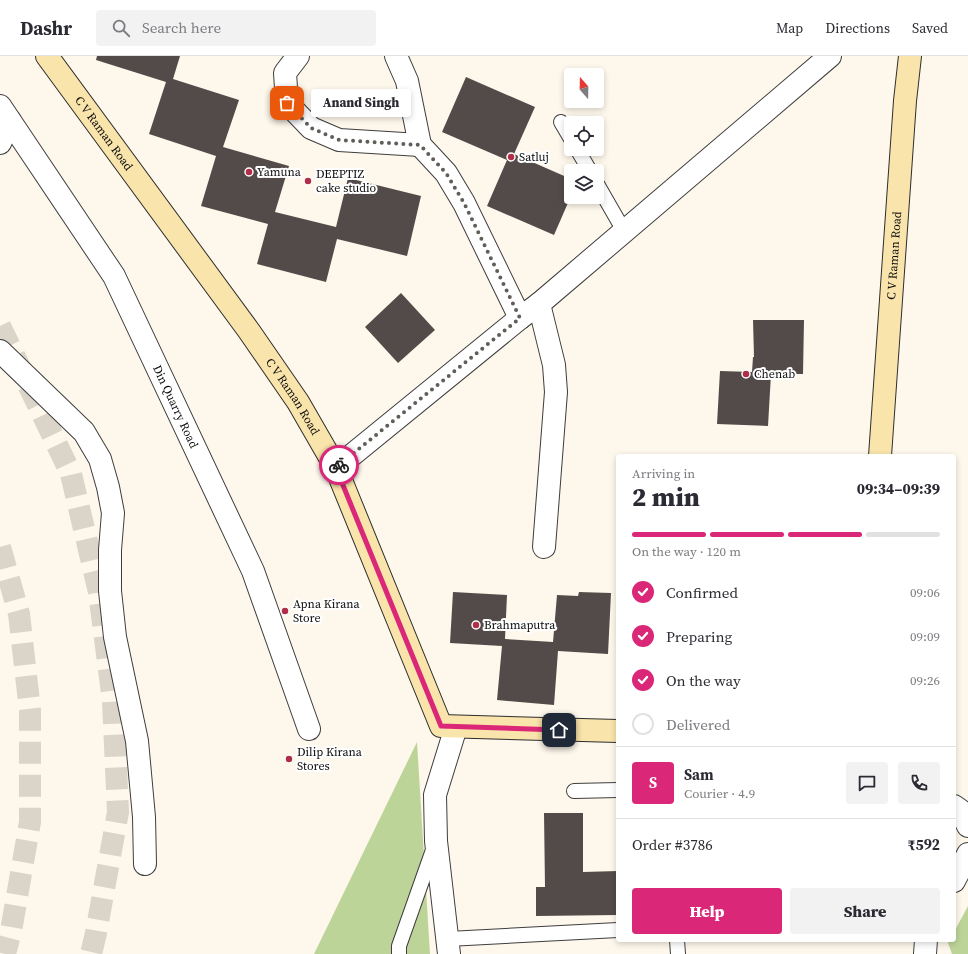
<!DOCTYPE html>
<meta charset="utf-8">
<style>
:root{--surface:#fff;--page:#f2f2f3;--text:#2b2b33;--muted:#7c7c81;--line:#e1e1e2;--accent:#db2777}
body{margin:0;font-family:"Source Serif 4",serif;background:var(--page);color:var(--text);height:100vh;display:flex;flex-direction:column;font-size:15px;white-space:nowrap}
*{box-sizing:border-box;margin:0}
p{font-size:13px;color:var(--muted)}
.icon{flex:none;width:22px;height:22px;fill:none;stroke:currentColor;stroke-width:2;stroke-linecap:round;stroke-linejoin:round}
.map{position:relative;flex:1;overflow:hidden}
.details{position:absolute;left:616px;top:398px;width:340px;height:488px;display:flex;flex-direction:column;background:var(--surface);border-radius:4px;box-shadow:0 2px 6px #0003}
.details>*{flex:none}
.needle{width:26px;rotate:340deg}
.fabs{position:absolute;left:564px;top:12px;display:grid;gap:8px}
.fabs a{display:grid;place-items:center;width:40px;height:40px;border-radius:4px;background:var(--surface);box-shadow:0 2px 6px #0003;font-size:20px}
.pin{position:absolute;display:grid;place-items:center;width:34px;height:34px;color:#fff;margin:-17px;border-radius:8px;box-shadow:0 2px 6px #0006}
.courier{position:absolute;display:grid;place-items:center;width:40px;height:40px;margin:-20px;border:3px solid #db2777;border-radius:50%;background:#fff;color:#222;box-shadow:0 1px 5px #0007}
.bubble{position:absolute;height:28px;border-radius:4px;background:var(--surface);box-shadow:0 2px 6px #0003;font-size:13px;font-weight:800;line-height:28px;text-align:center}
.head em{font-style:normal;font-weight:800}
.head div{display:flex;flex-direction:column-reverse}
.head{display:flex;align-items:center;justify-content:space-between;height:68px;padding:0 16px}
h1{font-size:26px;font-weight:800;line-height:30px}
.bar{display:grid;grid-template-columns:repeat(4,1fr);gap:6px 4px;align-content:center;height:48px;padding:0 16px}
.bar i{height:5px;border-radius:3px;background:var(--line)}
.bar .on{background:var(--accent)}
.bar p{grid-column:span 4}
.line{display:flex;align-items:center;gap:10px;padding:0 16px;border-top:1px solid var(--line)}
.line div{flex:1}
.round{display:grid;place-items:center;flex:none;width:42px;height:42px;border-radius:4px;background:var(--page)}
ol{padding:0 16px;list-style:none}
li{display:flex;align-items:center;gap:12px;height:44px}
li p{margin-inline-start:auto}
li .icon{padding:4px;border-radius:50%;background:var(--accent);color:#fff;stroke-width:4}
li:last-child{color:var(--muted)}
li i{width:22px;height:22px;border:2px solid var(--line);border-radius:50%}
.primary-button{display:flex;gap:8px;margin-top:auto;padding:8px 16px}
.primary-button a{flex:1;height:46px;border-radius:4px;background:var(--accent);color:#fff;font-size:16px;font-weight:800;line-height:46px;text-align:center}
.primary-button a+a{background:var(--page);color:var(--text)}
header{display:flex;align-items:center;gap:24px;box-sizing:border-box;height:56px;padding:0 20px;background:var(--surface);border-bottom:1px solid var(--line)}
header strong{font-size:19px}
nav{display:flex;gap:22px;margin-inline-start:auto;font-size:14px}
.search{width:280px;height:36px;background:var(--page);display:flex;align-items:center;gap:10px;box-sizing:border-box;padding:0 14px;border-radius:4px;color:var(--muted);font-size:15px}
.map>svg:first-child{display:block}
.forest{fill:#bdd499}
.building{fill:#534b49}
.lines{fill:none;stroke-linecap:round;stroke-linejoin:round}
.highway-tunnel{stroke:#dad4c9;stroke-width:22;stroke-dasharray:22 11;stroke-linecap:butt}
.lane-casing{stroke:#3e3e3e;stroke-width:16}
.street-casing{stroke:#3e3e3e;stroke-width:24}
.secondary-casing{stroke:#2d2d2d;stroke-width:24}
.lane{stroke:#fff;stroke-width:14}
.street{stroke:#fff;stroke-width:22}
.secondary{stroke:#f9e4ab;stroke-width:22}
.done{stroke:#605e59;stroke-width:4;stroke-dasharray:0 7.2}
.route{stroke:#db2777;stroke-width:5}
.poi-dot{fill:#b12e49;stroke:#fff;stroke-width:1.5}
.labels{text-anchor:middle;stroke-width:4;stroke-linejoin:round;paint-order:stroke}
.street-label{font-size:12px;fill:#0b0b0b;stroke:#fff}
.poi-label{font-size:12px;fill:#0b0b0b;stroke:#fff;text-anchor:start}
</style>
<header>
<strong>Dashr</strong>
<div class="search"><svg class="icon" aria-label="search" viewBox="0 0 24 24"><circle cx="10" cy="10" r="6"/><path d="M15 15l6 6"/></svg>Search here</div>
<nav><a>Map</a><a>Directions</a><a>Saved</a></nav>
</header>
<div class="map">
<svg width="968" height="898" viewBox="0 0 968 898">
<rect width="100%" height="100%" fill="#fef7eb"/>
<!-- forest -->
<g class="forest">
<path d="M 417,686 L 430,898 L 314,898 Z"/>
<path d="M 968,850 L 968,898 L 952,898 L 948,887 L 950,884 L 954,884 L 954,876 Z"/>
</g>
<!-- building -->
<g class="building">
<path d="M 97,0 L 180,0 L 173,23 L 239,44 L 223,91 L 289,110 L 275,156 L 336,171 L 348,122 L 421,140 L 407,200 L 337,183 L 326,226 L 257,208 L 268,168 L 201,150 L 216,100 L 149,78 L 166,26 L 96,4 Z"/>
<path d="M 466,21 L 535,51 L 514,98 L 571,123 L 571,140 L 554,179 L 487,150 L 507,104 L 442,76 Z"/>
<path d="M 401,237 L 435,274 L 398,307 L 365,271 Z"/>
<path d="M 753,264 L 804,264 L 803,318 L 771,318 L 768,370 L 717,368 L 720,315 L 752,316 L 753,301 L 754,301 Z"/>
<path d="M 453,536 L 507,539 L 505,583 L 553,586 L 557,539 L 578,540 L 579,536 L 611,537 L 608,598 L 558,595 L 554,649 L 497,644 L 502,590 L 450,587 Z"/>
<path d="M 544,757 L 583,757 L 583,816 L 618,815 L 618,859 L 536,860 L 536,831 L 545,831 Z"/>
</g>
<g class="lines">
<!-- highway-tunnel -->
<g class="highway-tunnel">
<path d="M 0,270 L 71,418 L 99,536 L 113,645 L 118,756 L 96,877 L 91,898"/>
<path d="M 0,491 L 19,558 L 30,654 L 30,766 L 11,875 L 5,898"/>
</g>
<defs>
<g id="lane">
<path d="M 561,66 L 571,83"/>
<path d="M 577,93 L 590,115"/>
<path d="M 597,128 L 624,175"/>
<path d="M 574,735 L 618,734"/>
<path d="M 448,883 L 618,874"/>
<path d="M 677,884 L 678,898"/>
<path d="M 399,898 L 399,890 L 434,791"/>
</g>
<g id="street">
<path d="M 298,0 L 285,17 L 287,47 L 311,72 L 339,84 L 420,89"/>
<path d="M 396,0 L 407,25 L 420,89 L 446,117 L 464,147 L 520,262"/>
<path id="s1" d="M 0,50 L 114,220 L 253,515 L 309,673"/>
<path d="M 0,87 L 10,65"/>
<path d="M 539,248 L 554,309 L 556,336 L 544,491"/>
<path d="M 0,295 L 84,376 L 100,403 L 108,431 L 113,457 L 110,494 L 110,535 L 115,581 L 137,685 L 144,761 L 145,808"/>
<path d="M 336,412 L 520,262 L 539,248 L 830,0"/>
<path d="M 954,750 L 961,755 L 968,770"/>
<path d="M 954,825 L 968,798"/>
<path d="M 449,898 L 436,785 L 435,739 L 456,671"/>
<path d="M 925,898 L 926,884"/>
</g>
<g id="secondary">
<path id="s2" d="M 47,0 L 249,275 L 298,346 L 336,412 L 441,670 L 618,675"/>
<path id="s3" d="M 880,400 L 905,45 L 910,0"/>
</g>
</defs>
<!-- lane casing -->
<use href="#lane" class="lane-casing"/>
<!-- street casing -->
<use href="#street" class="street-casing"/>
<!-- secondary casing -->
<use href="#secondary" class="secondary-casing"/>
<!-- lane -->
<use href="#lane" class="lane"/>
<!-- street -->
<use href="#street" class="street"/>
<!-- secondary -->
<use href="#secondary" class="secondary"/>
</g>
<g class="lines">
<!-- done -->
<path class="done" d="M 287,47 L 311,72 L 339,84 L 420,89 L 446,117 L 464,147 L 520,262 L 339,409"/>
<!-- route -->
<path class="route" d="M 339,409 L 336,412 L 441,670 L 559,674"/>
</g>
<!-- markers -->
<g class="poi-dot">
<circle cx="511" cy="101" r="4"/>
<circle cx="249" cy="116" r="4"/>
<circle cx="308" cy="125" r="4"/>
<circle cx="746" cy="318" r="4"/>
<circle cx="285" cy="555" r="4"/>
<circle cx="476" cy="569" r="4"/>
<circle cx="289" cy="703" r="4"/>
</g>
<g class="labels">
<!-- street labels -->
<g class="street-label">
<text dy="4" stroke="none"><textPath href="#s2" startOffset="96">C V Raman Road</textPath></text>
<text dy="4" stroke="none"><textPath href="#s3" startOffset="201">C V Raman Road</textPath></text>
<text dy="4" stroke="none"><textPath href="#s2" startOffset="420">C V Raman Road</textPath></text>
<text dy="4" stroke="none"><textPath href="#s1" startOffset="349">Din Quarry Road</textPath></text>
</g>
<!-- poi labels -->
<g class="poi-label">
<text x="519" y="105">Satluj</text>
<text x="257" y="120">Yamuna</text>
<text x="316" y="122">DEEPTIZ<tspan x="316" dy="14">cake studio</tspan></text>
<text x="754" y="322">Chenab</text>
<text x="293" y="552">Apna Kirana<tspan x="293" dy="14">Store</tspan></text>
<text x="484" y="573">Brahmaputra</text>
<text x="297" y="700">Dilip Kirana<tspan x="297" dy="14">Stores</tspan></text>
</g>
</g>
</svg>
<div class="fabs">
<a><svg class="needle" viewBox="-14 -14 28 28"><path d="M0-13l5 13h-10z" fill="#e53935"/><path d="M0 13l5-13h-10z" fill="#7c7c81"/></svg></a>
<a><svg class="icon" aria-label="locate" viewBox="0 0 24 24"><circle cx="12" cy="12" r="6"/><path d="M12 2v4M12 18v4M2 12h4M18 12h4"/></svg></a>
<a><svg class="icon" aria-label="layers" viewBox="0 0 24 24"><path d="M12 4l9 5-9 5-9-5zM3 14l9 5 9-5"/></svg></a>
</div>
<div class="pin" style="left:287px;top:47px;background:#ea580c"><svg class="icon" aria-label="bag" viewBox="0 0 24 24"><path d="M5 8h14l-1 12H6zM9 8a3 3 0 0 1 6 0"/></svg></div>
<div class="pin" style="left:559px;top:674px;background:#1f2937"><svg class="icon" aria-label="home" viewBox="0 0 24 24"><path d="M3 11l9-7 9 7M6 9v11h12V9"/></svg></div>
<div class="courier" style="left:339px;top:409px"><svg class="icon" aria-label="bike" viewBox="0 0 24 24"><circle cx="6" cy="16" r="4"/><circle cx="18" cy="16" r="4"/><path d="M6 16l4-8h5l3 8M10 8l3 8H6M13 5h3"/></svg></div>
<div class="bubble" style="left:311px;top:33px;width:100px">Anand Singh</div>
<section class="details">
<div class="head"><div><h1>2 min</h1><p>Arriving in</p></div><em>09:34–09:39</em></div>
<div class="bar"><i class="on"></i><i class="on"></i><i class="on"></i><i></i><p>On the way · 120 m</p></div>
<ol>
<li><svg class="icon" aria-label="check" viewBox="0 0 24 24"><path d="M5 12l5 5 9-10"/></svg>Confirmed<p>09:06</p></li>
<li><svg class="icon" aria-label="check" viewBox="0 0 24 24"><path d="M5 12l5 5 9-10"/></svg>Preparing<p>09:09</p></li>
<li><svg class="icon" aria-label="check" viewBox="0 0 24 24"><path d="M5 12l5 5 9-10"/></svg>On the way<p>09:26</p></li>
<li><i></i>Delivered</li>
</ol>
<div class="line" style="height:72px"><b class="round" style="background:var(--accent);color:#fff">S</b><div><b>Sam</b><p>Courier · 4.9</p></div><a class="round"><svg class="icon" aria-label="chat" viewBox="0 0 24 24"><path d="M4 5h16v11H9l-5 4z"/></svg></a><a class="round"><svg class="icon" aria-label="phone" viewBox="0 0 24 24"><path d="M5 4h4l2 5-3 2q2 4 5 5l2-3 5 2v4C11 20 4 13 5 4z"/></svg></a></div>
<div class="line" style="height:52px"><div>Order #3786</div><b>₹592</b></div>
<div class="primary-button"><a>Help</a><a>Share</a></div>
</section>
</div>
